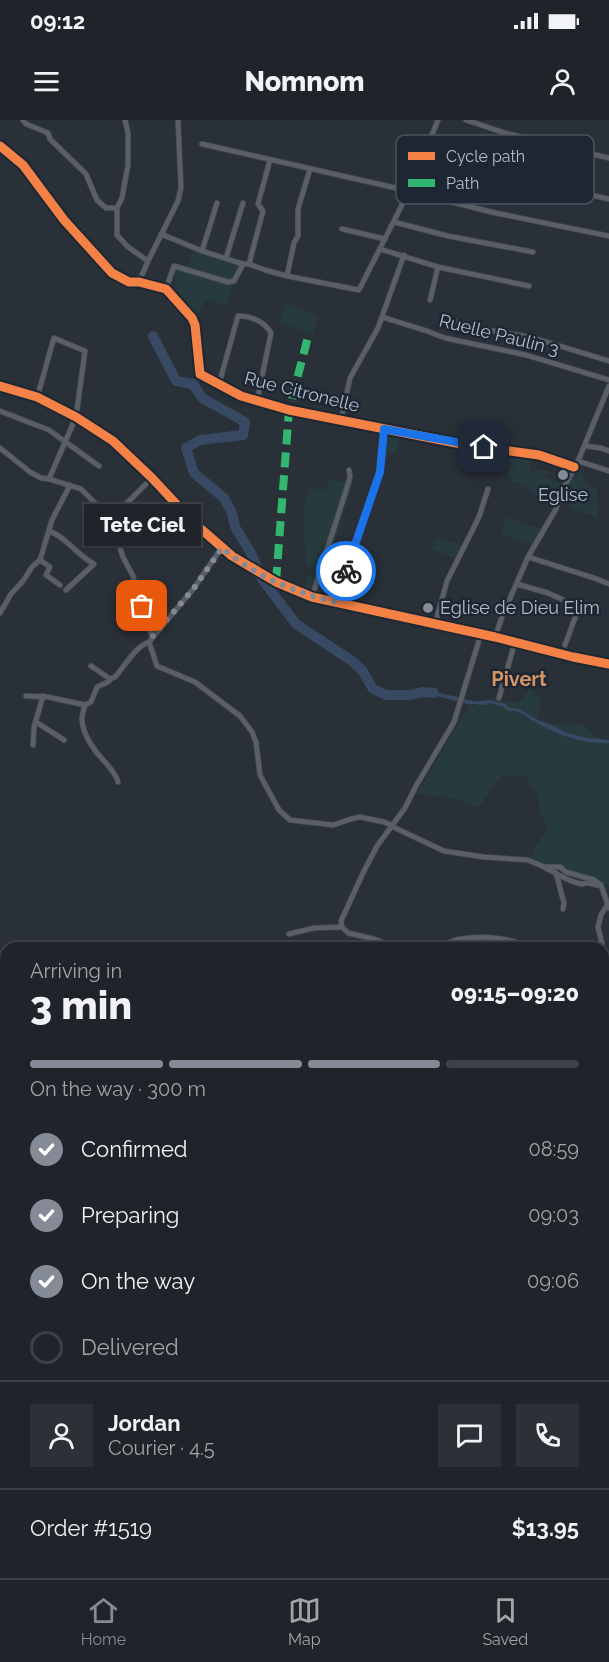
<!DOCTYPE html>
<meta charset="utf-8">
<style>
:root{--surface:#20242a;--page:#2d3036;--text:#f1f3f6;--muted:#a2a4a8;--line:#3d4147;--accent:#848b96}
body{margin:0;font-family:Raleway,sans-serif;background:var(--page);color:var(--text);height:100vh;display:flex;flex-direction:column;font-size:22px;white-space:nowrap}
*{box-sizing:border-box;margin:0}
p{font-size:20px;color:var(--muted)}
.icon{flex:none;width:33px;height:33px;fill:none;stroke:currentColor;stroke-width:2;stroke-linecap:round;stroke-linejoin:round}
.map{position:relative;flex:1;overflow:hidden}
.drawer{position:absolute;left:0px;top:822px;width:609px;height:636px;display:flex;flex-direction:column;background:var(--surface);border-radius:18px 18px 0 0;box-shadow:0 2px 4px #0004,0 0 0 2px var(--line)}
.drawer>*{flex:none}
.pin{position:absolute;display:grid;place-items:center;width:51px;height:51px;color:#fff;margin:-26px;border-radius:12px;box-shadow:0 3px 9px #0006}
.courier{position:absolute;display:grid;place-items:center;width:60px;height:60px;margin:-30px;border:4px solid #1a73e8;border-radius:50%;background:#fff;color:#222;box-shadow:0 2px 8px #0007}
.bubble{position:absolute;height:42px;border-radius:0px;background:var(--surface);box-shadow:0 2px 4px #0004,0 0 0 2px var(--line);font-size:20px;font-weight:800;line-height:42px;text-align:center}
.overview em{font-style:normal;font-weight:800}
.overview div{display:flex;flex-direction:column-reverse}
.overview{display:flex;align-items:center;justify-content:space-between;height:102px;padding:0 30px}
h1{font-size:39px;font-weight:800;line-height:45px}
.bar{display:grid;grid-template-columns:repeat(4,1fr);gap:9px 6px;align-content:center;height:72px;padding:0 30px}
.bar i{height:8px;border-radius:4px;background:var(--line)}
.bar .selected{background:var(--accent)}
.bar p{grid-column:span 4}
.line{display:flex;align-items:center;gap:15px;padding:0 30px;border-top:2px solid var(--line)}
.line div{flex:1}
.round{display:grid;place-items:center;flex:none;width:63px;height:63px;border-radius:0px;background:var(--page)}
ol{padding:0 30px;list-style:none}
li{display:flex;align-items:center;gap:18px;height:66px}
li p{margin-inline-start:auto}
li .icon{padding:6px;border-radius:50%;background:var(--accent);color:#fff;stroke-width:4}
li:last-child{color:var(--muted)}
li i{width:33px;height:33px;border:3px solid var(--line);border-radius:50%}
.status{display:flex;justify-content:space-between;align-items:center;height:42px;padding:0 30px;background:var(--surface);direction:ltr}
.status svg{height:16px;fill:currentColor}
header{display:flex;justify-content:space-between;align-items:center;height:78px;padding:0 30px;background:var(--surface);font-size:27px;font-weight:800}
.tabs{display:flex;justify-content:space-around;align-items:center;height:84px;border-top:2px solid var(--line);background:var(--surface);font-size:16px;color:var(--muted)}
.tabs a{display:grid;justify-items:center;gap:3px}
.tabs .selected{color:var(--accent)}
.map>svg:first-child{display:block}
.green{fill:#273a3e}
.water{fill:#384963}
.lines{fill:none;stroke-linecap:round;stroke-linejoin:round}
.river{stroke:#384963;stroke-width:10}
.street-casing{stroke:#484c53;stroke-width:6}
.secondary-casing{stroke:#484c53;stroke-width:8}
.street{stroke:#5a5e66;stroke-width:4.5}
.secondary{stroke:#595d64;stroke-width:6}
.quiet{stroke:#33b770;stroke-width:8;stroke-dasharray:15 8;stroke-linecap:butt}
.cycleway-casing{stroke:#1d2633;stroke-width:13}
.cycleway{stroke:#f48246;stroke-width:9}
.done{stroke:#848b96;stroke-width:6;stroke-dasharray:0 10.8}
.route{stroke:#1a73e8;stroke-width:8}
.poi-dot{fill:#848b96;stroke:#1d2633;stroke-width:2}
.labels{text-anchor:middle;stroke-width:5;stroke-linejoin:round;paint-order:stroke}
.street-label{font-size:18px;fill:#b4bcc9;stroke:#1d2633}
.poi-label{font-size:18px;fill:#b4bcc9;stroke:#1d2633}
.neighbourhood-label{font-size:20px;font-weight:bold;fill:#d59563;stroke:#1d2633}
.key{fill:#1d2633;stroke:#4a5360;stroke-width:1.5}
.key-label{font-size:16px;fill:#b4bcc9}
</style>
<div class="status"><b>09:12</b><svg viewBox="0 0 49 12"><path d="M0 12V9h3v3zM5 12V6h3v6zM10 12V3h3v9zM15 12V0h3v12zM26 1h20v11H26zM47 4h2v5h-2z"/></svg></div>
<header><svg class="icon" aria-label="menu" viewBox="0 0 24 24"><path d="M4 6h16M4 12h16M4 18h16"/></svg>Nomnom<svg class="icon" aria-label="person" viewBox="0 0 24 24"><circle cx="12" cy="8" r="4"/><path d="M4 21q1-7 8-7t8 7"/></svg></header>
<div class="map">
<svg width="609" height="1458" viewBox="0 0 609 1458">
<rect width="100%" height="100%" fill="#2a3038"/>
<!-- green -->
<g class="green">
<path d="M 193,131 L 243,147 L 232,165 L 225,163 L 233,166 L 226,186 L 206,179 L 196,198 L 176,175 L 175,148 L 186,151 Z"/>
<path d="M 287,183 L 319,196 L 312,215 L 279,202 Z"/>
<path d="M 400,312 L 396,332 L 388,336 L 386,343 L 381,342 L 388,316 Z"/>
<path d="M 504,336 L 530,341 L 530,349 L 536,353 L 539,349 L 548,351 L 544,357 L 562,364 L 558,376 L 540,371 L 537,377 L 530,372 L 531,368 L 511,361 L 512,358 L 507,355 L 510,344 Z"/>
<path d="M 577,350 L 583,355 L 587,365 L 597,369 L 598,398 L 569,387 L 566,376 L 571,367 L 571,356 Z"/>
<path d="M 329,359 L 353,364 L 333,427 L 335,429 L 328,445 L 323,442 L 322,445 L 325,450 L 322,453 L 323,460 L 319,474 L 305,468 L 307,456 L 314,457 L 314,452 L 306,444 L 303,392 L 308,368 L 325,370 Z"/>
<path d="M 507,397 L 542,410 L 532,426 L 501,414 L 503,408 L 502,407 Z"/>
<path d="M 439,417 L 462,426 L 454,438 L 432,429 Z"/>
<path d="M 530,568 L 536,572 L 542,581 L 537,597 L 553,605 L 583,604 L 596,617 L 609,621 L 609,766 L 594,758 L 571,752 L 567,748 L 557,745 L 544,745 L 531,737 L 537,723 L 548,711 L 541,694 L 537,674 L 525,656 L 502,656 L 493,665 L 480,687 L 453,678 L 417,674 L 468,587 L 491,578 L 514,583 L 523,579 Z"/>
<path d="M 604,1252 L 609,1253 L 609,1360 L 603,1362 Z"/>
</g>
<!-- water -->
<path class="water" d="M 424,571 C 440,572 457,577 473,581 C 480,582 486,579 492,581 C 497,582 502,583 506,584 L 508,588 L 520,589 L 537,600 L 552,605 L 564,612 L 587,618 L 609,620 L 609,623 C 603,623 596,623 590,622 C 571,619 553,613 537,603 C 526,597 521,589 508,591 L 502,586 L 490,583 L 485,585 L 472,584 L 471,585 L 422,572 Z"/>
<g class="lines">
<!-- river -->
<path class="river" d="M 153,216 L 176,261 L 193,264 L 202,278 L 245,302 L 243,315 L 200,320 L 186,328 L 194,353 L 224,378 L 232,393 L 235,407 L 251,433 L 262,459 L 296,504 L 352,541 L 362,550 L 373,569 L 386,575 L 411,575 L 422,572 L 434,573"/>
<defs>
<g id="street">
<path d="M 23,0 L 26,4 L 48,13 L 50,19 L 86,54 L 97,80 L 106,88 L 117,88"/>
<path d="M 125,0 L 128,13 L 128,45 L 122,78 L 117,88 L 117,115 L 128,127 L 148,141"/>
<path d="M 466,0 L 505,13 L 609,38"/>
<path d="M 202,24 L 409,71 L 491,92 L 609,116"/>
<path d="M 0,26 L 23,45 L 64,100 L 112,153 L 129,162 L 139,162 L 166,169 L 192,198 L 195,205 L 200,254 L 241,276 L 289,290 L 466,325 L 539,335 L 574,347"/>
<path d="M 450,81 L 461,49 L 467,46 L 474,46 L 503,55 L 609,79"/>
<path d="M 394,102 L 448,116 L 533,132"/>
<path d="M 342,109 L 385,119"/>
<path d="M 161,114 L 202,131 L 243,144 L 249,144 L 265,150 L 287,156 L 359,170 L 409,71 L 438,0"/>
<path d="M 380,129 L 438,147 L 529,166"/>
<path d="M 202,131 L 217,83"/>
<path d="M 226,138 L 243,83"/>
<path d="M 249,144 L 263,91 L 258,84 L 270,40"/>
<path d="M 287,156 L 294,123 L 298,116 L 298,89 L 310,49"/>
<path d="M 139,162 L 148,141 L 178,81 L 181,68 L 178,0"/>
<path d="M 166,169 L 174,146 L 228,162 L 234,161 L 243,144"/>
<path d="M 430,180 L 438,147"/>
<path d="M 382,197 L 427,211 L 445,218 L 526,235 L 609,260"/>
<path d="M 450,200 L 481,209 L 530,217 L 609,241"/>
<path d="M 219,264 L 238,196 C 250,195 265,202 271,213 L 257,281"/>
<path d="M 37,277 C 43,258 48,238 54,218 L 85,231 L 76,297 L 49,359"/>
<path d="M 0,291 L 49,310 L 99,346"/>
<path d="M 341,300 L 350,258 L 378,208 L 404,135"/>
<path d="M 585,326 L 601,328 L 609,331"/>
<path d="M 0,328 L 30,352 L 41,358 L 49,359 L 81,369 L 95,383 L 119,425 L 123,437 L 133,456 L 137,473 L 151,514 L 153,516"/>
<path d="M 578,341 L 609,351"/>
<path d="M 107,403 L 152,358"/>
<path d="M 49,411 C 65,416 78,436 94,444 L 66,470"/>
<path d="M 528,437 L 594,458 L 609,464"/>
<path d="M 40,440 L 50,447 L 46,455 L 60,465"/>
<path d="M 517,464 L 548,473 L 579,487 L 565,525"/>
<path d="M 312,477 L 349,361 L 350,356 L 349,350"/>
<path d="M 335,482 L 380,352 L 384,309"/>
<path d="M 0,493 L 11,474 L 23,461 L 32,447 L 40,440 L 52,400 L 70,365"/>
<path d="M 435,504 L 447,461 L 479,397 L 488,369"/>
<path d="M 495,517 L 502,497 L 528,437 L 556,389 L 561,373 L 578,341 L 609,266"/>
<path d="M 149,522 L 157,546 L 195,562 L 240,596 L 252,612 L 256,622 L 260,655 L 279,690 L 290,700 L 333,705 L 351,699 L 360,697 L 384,702 L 391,705"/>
<path d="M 91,546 L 110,559"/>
<path d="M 26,576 L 48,577 L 85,585"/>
<path d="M 499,578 L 515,522"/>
<path d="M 36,602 L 64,620"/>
<path d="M 33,625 L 34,607 L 43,576"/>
<path d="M 118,662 C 116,654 111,649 105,642 C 95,632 82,614 82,599 C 82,594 84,589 85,585 L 91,582 L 97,567 L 108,562 L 112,558 L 115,557 C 124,547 136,526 149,522 L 194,468 L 222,427"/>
<path d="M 391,706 L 444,731 L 484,737 L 528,740 L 544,747 L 560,747 L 566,752 L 594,760 L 601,765 L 609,788"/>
<path d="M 547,749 C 557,753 570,763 582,764 C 584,764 585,763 587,763 C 593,763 594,766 601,765"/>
<path d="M 556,753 L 564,783 L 563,789"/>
<path d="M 289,814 L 314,808 L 342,807"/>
<path d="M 602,824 L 598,807 L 601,795 L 608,784"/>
<path d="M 399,828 L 374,819 L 348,813 L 342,807 L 341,801 L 363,753 L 377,726 L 405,688 L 416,666 L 454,602 L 481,514"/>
<path d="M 428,828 C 440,827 450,821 461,819 C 484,815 510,818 532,828"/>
<path d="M 608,840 L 609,841"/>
<path d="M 603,906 L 609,914"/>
<path d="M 603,947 L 609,948"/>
<path d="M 603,975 L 609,968"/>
<path d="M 603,989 L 609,993"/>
<path d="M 603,1048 L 609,1038"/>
<path d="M 603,1372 L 606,1372 L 609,1369"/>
<path d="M 205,1452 L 214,1458"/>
<path d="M 171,1458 L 178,1452"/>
</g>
<path id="secondary" d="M 0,266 L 37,277 L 76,297 L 113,321 L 152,358 L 193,402 L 232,436 L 276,462 L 312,477 L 495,517 L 573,537 L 609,544"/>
</defs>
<!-- street casing -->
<use href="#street" class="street-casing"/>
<!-- secondary casing -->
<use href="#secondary" class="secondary-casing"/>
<!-- street -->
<use href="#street" class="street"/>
<!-- secondary -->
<use href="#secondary" class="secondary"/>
<!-- quiet -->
<path class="quiet" d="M 276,462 L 289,290 L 308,217"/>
<defs>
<g id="cycleway">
<path d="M 0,26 L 23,45 L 64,100 L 112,153 L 129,162 L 139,162 L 166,169 L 192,198 L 195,205 L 200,254 L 241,276 L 289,290 L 466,325 L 539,335 L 574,347"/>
<path d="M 0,266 L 37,277 L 76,297 L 113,321 L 152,358 L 193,402 L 232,436 L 276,462 L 312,477 L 495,517 L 573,537 L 609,544"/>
</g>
</defs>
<!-- cycleway casing -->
<use href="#cycleway" class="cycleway-casing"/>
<!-- cycleway -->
<use href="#cycleway" class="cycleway"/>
</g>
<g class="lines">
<!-- done -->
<path class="done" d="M 142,486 L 150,514 L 153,516 L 194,468 L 222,428 C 254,455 295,473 335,482 L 346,451"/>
<!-- route -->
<path class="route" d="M 346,451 L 380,352 L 384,309 L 484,327"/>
</g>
<!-- markers -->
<g class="poi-dot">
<circle cx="563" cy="355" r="6"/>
<circle cx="428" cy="488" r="6"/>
</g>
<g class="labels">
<!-- street labels -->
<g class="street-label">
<text transform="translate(499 215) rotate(14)" y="6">Ruelle Paulin 3</text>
<text transform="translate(302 272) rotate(14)" y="6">Rue Citronelle</text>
</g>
<!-- poi labels -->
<g class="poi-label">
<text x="563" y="381">Eglise</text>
<text x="440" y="494" text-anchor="start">Eglise de Dieu Elim</text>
</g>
<!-- neighbourhood labels -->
<g class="neighbourhood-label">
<text x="519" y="566">Pivert</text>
</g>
</g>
<!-- legend -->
<rect x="396" y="15" width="198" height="69" rx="9" class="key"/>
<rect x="408" y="32" width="27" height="8" fill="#f48246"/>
<rect x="408" y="59" width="27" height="8" fill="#33b770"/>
<g class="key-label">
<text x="446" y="42">Cycle path</text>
<text x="446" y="69">Path</text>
</g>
</svg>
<div class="pin" style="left:142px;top:486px;background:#ea580c"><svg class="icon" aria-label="bag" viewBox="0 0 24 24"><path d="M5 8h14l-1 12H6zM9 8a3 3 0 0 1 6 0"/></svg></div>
<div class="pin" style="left:484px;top:327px;background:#1f2937"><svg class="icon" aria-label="home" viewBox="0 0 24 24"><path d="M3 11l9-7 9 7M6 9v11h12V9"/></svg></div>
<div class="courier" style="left:346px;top:451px"><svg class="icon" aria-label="bike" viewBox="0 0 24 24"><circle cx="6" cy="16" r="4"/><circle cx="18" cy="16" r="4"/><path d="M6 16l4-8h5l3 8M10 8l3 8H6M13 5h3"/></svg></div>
<div class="bubble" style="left:84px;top:384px;width:117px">Tete Ciel</div>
<section class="drawer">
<div class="overview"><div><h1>3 min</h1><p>Arriving in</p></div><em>09:15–09:20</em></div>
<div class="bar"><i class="selected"></i><i class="selected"></i><i class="selected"></i><i></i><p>On the way · 300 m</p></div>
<ol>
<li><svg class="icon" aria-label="check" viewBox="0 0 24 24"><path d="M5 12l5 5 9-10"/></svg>Confirmed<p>08:59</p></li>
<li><svg class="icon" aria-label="check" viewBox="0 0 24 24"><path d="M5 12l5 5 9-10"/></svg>Preparing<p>09:03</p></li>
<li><svg class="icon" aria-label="check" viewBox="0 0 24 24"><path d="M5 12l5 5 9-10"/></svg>On the way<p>09:06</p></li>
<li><i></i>Delivered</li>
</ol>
<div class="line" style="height:108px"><a class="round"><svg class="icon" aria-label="person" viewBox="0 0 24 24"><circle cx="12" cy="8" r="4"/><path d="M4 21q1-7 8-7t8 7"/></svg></a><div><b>Jordan</b><p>Courier · 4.5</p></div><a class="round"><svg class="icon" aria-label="chat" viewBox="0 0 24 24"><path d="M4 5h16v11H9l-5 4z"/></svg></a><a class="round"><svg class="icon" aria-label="phone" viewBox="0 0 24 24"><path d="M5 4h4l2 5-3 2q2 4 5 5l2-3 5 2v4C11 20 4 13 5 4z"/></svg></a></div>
<div class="line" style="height:78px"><div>Order #1519</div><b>$13.95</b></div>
</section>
</div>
<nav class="tabs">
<a class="selected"><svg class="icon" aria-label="home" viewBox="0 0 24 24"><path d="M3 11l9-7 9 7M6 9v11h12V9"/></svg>Home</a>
<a><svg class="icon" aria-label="map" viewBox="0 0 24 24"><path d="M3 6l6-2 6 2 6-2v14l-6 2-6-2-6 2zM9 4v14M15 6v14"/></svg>Map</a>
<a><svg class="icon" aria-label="saved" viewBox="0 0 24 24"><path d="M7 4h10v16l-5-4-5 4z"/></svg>Saved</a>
</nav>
